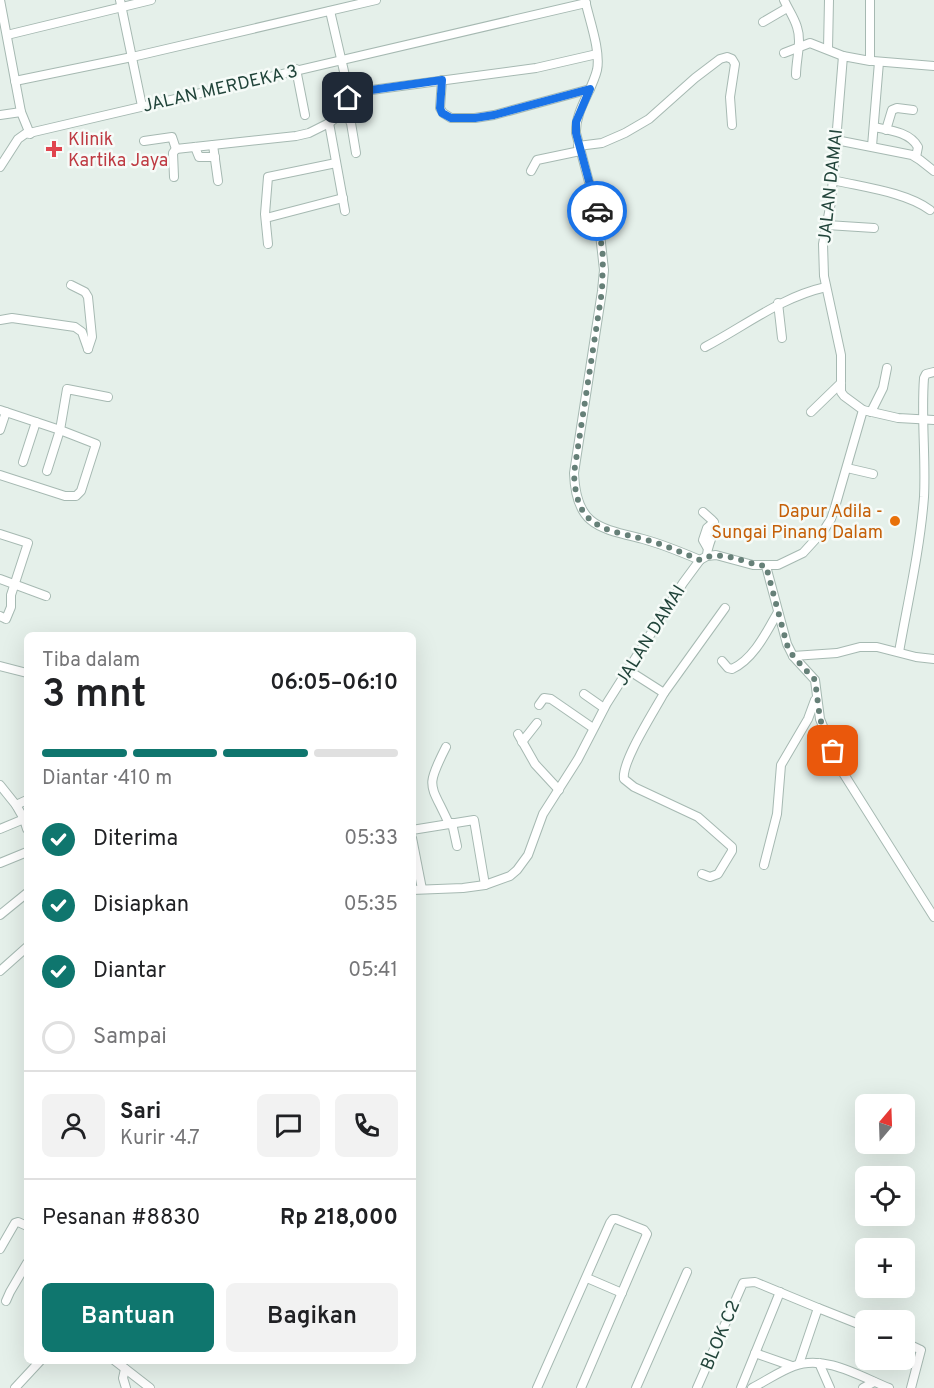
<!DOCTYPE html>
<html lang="id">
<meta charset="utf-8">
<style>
:root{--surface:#fff;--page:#f2f2f2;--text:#202124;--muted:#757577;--line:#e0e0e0;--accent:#0f766e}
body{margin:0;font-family:Overpass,sans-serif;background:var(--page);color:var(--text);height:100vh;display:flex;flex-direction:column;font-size:22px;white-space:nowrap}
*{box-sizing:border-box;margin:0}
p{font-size:20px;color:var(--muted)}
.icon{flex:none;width:33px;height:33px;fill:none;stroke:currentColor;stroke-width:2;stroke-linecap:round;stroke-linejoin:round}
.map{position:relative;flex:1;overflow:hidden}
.details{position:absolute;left:24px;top:632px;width:392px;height:732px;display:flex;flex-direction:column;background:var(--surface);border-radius:9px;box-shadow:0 6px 24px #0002}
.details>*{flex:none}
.needle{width:39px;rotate:19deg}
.tools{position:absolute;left:855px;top:1094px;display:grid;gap:12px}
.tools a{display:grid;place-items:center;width:60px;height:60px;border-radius:9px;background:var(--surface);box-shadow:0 6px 24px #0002;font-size:30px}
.pin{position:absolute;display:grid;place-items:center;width:51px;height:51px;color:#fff;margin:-26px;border-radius:12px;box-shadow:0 3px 9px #0006}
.courier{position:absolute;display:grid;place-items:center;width:60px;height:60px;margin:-30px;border:4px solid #1a73e8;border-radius:50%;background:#fff;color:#222;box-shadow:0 2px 8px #0007}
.head em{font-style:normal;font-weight:600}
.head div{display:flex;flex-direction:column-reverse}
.head{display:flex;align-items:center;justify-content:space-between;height:102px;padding:0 18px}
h1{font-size:39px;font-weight:600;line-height:45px}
.bar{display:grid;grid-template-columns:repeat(4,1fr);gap:9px 6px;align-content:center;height:72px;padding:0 18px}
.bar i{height:8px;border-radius:4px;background:var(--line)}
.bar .selected{background:var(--accent)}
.bar p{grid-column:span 4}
.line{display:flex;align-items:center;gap:15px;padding:0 18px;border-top:2px solid var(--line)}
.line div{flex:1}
.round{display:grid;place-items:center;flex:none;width:63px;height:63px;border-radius:9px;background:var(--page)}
ol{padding:0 18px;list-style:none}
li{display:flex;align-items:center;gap:18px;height:66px}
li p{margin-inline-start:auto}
li .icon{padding:6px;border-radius:50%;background:var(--accent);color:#fff;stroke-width:4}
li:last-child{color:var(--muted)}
li i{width:33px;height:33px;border:3px solid var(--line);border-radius:50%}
.cta{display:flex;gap:12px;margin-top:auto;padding:12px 18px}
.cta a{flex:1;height:69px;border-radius:9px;background:var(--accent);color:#fff;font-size:24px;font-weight:600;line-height:69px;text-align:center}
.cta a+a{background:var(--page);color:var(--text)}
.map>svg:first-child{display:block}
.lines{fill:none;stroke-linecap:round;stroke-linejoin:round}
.minor-casing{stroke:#a6b9b2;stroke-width:10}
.minor{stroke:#fff;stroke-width:8}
.done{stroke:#668078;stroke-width:6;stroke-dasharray:0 10.8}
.route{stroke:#1a73e8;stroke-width:8}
.health-dot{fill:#e0444e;stroke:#f6fbf8;stroke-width:2}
.food-dot{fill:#e8710a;stroke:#f6fbf8;stroke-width:2}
.labels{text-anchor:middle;stroke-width:5;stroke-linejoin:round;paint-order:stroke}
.street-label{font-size:18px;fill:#21443a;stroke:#f6fbf8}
.health-label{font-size:18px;fill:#be3a42;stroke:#f6fbf8;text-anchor:start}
.food-label{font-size:18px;fill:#c56008;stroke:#f6fbf8;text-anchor:end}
</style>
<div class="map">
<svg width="934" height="1388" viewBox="0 0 934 1388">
<rect width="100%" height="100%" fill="#e5f0ea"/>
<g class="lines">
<defs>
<g id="minor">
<path d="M 0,0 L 21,112 L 30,134"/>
<path d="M 120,0 L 142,106"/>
<path d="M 585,0 C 589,19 601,51 597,70 C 592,91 575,111 576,133 L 598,216 L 604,270 L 602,291 L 574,473 C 576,526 599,528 643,539 C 662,544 681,552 700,560"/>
<path d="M 784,0 C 788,9 794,17 797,27 C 802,42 796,59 796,75"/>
<path d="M 330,11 L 349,93"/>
<path d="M 763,22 L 787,8"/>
<path d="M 7,35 L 151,0"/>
<path d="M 828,49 L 829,0"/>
<path d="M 784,53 L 810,43 L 843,56"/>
<path d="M 873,61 L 934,66"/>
<path d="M 296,69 L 305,115"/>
<path d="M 442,80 L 440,108 L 443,113 L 451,118 L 475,118 L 494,115 L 590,89"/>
<path d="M 15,81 L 132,57 L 376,0"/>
<path d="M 344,110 L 351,123 L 356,153"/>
<path d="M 0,115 L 21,112"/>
<path d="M 329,123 L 345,211"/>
<path d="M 874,127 C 889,130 910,132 918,147 L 916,157"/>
<path d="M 886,130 L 892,110 L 897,108 L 913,110"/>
<path d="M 836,140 L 912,155 L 920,160 L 934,171"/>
<path d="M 144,141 L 172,137 L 176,149 L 296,136 L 309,133 L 329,123 L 341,114 L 344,110 L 349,93 L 536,68 L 597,54"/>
<path d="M 213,145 L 218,181"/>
<path d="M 578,146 L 602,143 L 625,133 L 649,119 L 695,78 L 720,59 L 727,57 L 732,59 L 735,64 L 730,97 L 732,125"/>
<path d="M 872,146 L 879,62"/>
<path d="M 195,147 L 199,157 L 215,157"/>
<path d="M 0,167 L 18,139 L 25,134 L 586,3"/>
<path d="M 531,171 L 537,160 L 580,151"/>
<path d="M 174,177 L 173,153 L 176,149"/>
<path d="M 833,180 C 862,187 906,192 930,210"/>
<path d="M 266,218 L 343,198"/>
<path d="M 827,225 L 874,228"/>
<path d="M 268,244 L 265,214 L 268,177 L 336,163"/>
<path d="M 71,285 L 85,292 L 88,297 L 92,337 L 88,349"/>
<path d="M 778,303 L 782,338"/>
<path d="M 0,320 L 12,318 L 75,327 L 82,332 L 88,349"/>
<path d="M 705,347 C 745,326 781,297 826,287"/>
<path d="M 0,410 L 60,430 L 96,444 L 81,491 L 76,496 L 65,496 L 0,475"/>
<path d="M 863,410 L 898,418 L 934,420"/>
<path d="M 811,412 L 841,383"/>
<path d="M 871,412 L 883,388 L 887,368"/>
<path d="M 0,430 L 6,412"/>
<path d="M 23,462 L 36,422"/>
<path d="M 847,468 L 873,474"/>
<path d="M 47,471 L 60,430 L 67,389 L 108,397"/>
<path d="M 703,512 L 712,520 L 715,526 C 713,537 707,546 707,556"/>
<path d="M 0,534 L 28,543 L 11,595 L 11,607 L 6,619 L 0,616"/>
<path d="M 707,547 L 703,540 L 707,528 L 714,522"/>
<path d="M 766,566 L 787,644 L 793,656 L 815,680 L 820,719 L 840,768 L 934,917"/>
<path d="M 0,579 L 46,596"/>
<path d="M 899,652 C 908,601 920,549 924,497 C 926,457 921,418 924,378 L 926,374 L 934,372"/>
<path d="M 793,656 L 837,653 L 860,647 L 877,647 L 916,657 L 934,659"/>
<path d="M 722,661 L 728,668 L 732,669 C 754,659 767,631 778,612"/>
<path d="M 0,666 L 27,673"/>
<path d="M 628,670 L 664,693 C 655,710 621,762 624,779 L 634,787 L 698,817 L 732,847 L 732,851 L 718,874 L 710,877 L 702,874"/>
<path d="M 664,693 L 725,608"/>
<path d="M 584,694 L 604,708"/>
<path d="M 539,705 L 544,698 L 551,699 L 593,728"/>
<path d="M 518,734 L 535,764 L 559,790"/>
<path d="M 522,742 L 537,723"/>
<path d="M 446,747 C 424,790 431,783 449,824"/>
<path d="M 0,785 L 16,805 L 24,819"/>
<path d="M 16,805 L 27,800"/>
<path d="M 452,823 L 457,846"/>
<path d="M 0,829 L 24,819 L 27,829"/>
<path d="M 412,830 L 474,820 L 485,885"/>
<path d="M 412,838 L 422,889"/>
<path d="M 0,863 L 27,852"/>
<path d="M 764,865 L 777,814 L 781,765 L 808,719 L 815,700"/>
<path d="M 412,890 L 463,888 L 485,885 L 510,876 L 517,870 L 528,855 L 543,814 L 578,759 L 607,703 L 683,583 L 700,560 L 707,556 L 716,555 L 753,565 L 778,565 L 803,553 L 824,530 L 831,519 L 835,507 L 863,410 L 844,396 L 841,392 L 841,355 L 824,276 L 823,244 L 831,202 L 843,56 L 870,61 L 870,0"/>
<path d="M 0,915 L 27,893"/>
<path d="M 0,971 L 27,947"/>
<path d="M 0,1249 L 15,1223 L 18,1222 L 27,1226"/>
<path d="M 587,1278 L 622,1293"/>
<path d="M 6,1301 L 10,1292 L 27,1263"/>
<path d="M 904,1342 L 921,1350 L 911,1388"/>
<path d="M 755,1353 L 792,1366"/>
<path d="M 114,1360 L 150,1388"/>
<path d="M 819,1363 L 830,1388"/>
<path d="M 799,1364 L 818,1308 L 866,1327"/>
<path d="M 125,1369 L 123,1378 L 126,1388"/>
<path d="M 15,1388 L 41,1360"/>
<path d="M 537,1388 L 610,1223 L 613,1219 L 616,1219 L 644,1230 L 647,1234 L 581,1388"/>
<path d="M 636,1388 L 687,1272"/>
<path d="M 697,1388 L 743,1283 L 755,1282 L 818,1308"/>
<path d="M 741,1388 L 780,1292"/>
<path d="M 752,1388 C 766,1381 780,1371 794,1366 C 825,1354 861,1377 889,1388"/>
<path d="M 863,1388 L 874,1382"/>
</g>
</defs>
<!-- minor casing -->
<use href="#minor" class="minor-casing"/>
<!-- minor -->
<use href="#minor" class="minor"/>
</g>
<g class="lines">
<!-- done -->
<path class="done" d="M 597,211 L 603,257 L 602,291 L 574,473 C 576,526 599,528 643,539 C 662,544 681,552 700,560 C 721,548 744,564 766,566 L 787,645 L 793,656 L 815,680 L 820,719 L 833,751"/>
<!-- route -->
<path class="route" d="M 348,98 L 350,93 L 442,80 L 440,108 L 442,113 L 451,118 L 475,118 L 494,115 L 590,89 L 576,122 L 576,133 L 597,211"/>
</g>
<!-- markers -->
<path class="health-dot" d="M51 140h6v6h6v6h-6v6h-6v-6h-6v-6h6z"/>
<circle class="food-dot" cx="895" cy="521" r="6"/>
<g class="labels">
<!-- street labels -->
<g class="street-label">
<text transform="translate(220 88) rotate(-13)" y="6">JALAN MERDEKA 3</text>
<text transform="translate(830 186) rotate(-84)" y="6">JALAN DAMAI</text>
<text transform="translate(650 635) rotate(-58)" y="6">JALAN DAMAI</text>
<text transform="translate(720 1335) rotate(-67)" y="6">BLOK C2</text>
</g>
<!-- health labels -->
<g class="health-label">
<text x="68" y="145">Klinik<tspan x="68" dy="21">Kartika Jaya</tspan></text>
</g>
<!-- food labels -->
<g class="food-label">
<text x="883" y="517">Dapur Adila -<tspan x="883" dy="21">Sungai Pinang Dalam</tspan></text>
</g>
</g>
</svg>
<div class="tools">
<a><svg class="needle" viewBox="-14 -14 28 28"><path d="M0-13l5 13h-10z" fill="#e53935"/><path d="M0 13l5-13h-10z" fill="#757577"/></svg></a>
<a><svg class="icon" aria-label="locate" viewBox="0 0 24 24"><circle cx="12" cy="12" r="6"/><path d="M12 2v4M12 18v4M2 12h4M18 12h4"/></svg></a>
<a>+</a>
<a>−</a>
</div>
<div class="pin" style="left:833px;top:751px;background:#ea580c"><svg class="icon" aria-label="bag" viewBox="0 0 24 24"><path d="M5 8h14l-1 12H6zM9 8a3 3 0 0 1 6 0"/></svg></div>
<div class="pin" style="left:348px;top:98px;background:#1f2937"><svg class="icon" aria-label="home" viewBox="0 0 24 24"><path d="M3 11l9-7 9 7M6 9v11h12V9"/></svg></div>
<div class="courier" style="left:597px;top:211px"><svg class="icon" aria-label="car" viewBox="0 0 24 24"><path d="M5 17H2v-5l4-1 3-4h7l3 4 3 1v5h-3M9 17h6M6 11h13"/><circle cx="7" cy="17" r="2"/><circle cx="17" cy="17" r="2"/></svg></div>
<section class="details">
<div class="head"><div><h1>3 mnt</h1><p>Tiba dalam</p></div><em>06:05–06:10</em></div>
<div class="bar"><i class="selected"></i><i class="selected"></i><i class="selected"></i><i></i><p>Diantar · 410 m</p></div>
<ol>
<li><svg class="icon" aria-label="check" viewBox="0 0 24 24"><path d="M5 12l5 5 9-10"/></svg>Diterima<p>05:33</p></li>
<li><svg class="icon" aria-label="check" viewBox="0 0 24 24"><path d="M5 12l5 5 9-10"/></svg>Disiapkan<p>05:35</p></li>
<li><svg class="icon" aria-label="check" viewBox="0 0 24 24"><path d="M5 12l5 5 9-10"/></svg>Diantar<p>05:41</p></li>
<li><i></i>Sampai</li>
</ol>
<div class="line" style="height:108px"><a class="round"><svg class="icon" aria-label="person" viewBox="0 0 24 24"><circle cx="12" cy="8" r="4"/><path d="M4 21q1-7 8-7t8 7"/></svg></a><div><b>Sari</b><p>Kurir · 4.7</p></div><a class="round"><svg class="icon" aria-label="chat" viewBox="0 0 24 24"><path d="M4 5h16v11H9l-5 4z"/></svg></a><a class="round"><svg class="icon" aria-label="phone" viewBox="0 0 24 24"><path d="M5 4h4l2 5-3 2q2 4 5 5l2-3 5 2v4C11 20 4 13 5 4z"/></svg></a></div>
<div class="line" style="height:78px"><div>Pesanan #8830</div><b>Rp 218,000</b></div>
<div class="cta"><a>Bantuan</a><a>Bagikan</a></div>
</section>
</div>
